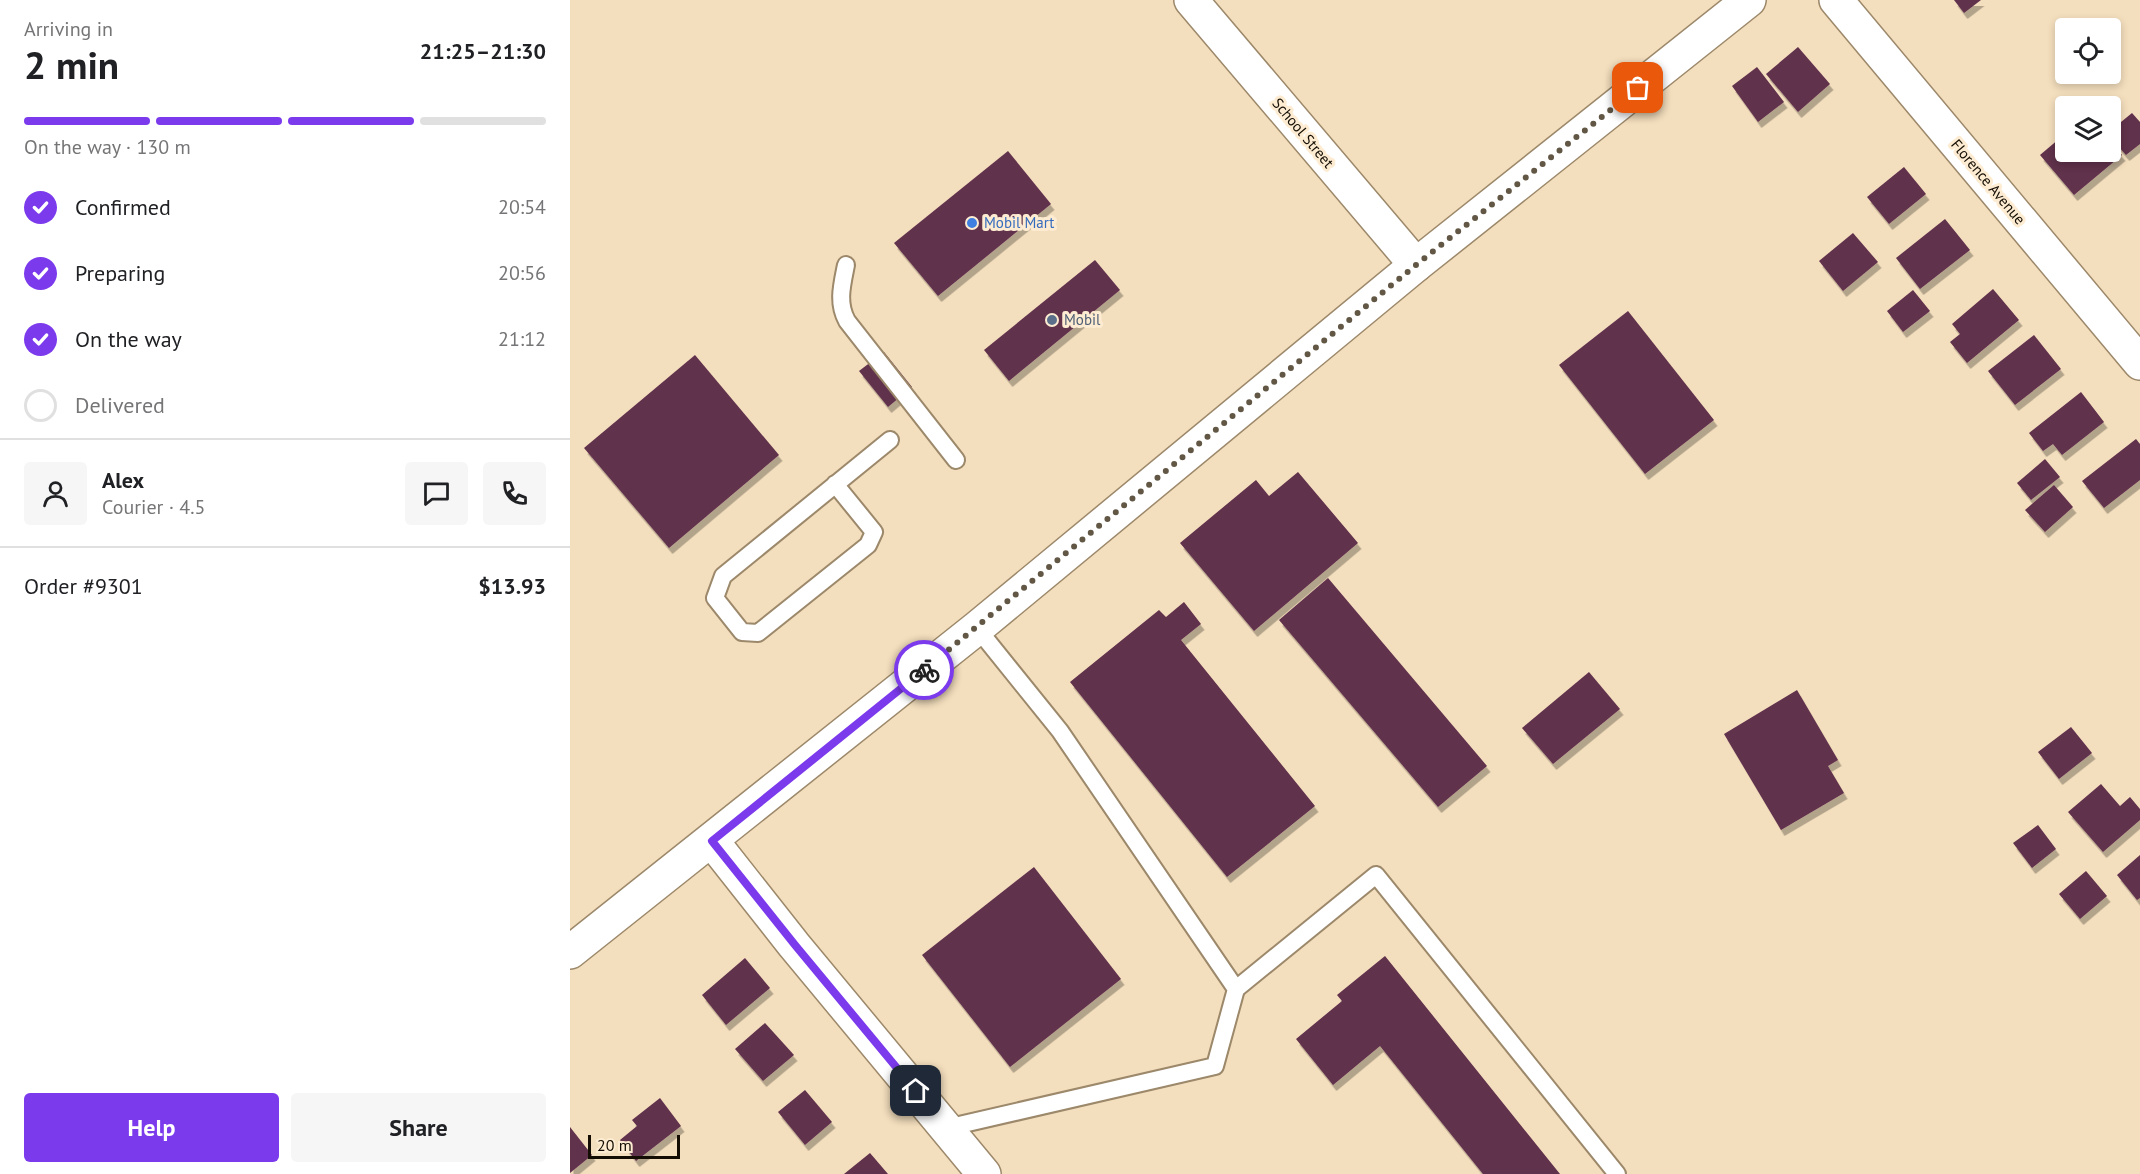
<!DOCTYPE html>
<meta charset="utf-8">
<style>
:root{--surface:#fff;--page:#f6f6f6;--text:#202124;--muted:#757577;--line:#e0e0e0;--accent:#7c3aed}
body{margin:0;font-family:"PT Sans",sans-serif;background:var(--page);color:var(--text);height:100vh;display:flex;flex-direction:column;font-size:22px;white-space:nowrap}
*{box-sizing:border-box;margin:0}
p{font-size:20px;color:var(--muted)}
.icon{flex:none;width:33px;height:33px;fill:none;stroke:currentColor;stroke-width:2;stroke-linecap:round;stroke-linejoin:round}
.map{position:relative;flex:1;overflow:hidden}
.details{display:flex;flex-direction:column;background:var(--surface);width:570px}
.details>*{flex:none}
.controls{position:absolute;left:1485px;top:18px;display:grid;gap:12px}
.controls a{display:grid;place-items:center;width:66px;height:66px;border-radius:6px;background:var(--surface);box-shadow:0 3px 9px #0003;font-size:30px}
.scale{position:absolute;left:18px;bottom:15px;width:92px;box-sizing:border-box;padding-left:6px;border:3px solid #140d03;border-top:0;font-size:16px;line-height:21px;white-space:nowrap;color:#140d03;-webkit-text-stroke:4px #fdecd2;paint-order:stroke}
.pin{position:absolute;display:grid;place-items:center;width:51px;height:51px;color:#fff;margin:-26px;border-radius:12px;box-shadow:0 3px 9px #0006}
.courier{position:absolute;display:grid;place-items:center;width:60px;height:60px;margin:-30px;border:4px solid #7c3aed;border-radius:50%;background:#fff;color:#222;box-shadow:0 2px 8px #0007}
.headline em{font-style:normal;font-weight:600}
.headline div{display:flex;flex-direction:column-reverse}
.headline{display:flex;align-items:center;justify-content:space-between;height:102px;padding:0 24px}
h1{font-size:39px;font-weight:600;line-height:45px}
.bar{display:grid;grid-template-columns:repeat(4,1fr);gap:9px 6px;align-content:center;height:72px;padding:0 24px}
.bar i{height:8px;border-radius:4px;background:var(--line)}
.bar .current{background:var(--accent)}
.bar p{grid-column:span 4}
.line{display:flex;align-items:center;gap:15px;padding:0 24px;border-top:2px solid var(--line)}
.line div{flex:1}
.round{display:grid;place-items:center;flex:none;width:63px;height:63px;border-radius:6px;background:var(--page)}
ol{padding:0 24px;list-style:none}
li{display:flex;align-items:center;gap:18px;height:66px}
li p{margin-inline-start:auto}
li .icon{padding:6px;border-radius:50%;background:var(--accent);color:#fff;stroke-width:4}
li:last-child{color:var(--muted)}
li i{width:33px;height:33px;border:3px solid var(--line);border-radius:50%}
.primary-button{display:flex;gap:12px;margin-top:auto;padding:12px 24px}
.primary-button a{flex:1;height:69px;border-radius:6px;background:var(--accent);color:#fff;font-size:24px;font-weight:600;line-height:69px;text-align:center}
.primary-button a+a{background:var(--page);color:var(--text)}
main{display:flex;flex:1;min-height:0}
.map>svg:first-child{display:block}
.building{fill:#61304c;filter:url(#shadow)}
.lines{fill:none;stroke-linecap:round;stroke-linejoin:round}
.lane-casing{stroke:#9c886a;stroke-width:20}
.street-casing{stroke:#9c886a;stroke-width:36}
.secondary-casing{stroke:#9c886a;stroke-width:36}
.primary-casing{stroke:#9c886a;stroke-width:36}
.lane{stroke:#fff;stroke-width:16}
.street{stroke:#fff;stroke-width:33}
.secondary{stroke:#fff;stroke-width:33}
.primary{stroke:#fff;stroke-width:33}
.done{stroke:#625644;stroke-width:6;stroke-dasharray:0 10.8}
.route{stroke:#7c3aed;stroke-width:8}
.shop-dot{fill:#3f7fe0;stroke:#fdecd2;stroke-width:2}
.service-dot{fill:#5c6f8a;stroke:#fdecd2;stroke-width:2}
.labels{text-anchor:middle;stroke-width:6;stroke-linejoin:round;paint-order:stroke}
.street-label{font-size:15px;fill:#140d03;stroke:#fdecd2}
.shop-label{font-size:15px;fill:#366cbe;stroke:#fdecd2;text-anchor:start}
.service-label{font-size:15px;fill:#4e5e75;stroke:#fdecd2;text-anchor:start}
</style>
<main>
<section class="details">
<div class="headline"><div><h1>2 min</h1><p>Arriving in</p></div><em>21:25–21:30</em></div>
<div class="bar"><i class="current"></i><i class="current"></i><i class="current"></i><i></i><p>On the way · 130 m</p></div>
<ol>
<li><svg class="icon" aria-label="check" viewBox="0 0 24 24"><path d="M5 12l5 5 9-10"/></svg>Confirmed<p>20:54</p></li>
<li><svg class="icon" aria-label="check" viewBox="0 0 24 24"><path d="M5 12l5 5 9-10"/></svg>Preparing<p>20:56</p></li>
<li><svg class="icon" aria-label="check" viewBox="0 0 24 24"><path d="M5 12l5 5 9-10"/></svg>On the way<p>21:12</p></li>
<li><i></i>Delivered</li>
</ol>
<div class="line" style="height:108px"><a class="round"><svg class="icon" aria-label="person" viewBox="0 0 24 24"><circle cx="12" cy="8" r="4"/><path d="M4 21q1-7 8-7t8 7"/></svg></a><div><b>Alex</b><p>Courier · 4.5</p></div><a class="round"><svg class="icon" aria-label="chat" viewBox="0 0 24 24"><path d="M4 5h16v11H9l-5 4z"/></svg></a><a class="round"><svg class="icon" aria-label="phone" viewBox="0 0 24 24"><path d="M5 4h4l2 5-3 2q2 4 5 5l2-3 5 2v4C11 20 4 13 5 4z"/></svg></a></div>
<div class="line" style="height:78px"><div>Order #9301</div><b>$13.93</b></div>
<div class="primary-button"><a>Help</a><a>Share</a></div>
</section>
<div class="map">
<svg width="1570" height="1174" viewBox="0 0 1570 1174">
<defs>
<filter id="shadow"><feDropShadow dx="3.5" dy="6" stdDeviation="0" flood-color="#0004"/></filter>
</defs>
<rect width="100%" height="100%" fill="#f3debd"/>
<!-- building -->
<g class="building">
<path d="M 1384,0 L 1411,0 L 1394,13 Z"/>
<path d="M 1228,47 L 1260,84 L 1228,112 L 1196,74 Z"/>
<path d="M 1187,67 L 1214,102 L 1188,122 L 1162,86 Z"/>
<path d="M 1562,113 L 1570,122 L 1570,144 L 1556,155 L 1540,137 L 1540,131 Z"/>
<path d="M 1496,133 L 1496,152 L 1540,152 L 1540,142 L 1552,155 L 1504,195 L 1470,155 Z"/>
<path d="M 438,151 L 481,204 L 368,296 L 324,243 Z"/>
<path d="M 1334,167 L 1356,194 L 1319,224 L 1297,197 Z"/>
<path d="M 1375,219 L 1400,250 L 1350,289 L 1326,258 Z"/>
<path d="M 1283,233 L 1308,262 L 1273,291 L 1249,261 Z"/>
<path d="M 525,260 L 550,290 L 439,381 L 414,350 Z"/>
<path d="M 1423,289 L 1449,320 L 1397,363 L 1380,342 L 1390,334 L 1382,324 Z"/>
<path d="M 1343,290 L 1360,311 L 1333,332 L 1317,311 Z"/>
<path d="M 1058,311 L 1144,420 L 1075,474 L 989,365 Z"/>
<path d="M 1464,335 L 1491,369 L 1445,405 L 1418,371 Z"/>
<path d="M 314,352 L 342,387 L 318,407 L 289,371 Z"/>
<path d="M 125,355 L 209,455 L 99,548 L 14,448 Z"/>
<path d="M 1511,392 L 1534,422 L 1492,455 L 1483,444 L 1473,451 L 1459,433 Z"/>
<path d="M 1566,439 L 1570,444 L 1570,480 L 1534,508 L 1512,481 Z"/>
<path d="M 1475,459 L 1490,477 L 1461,500 L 1447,483 Z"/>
<path d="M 728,472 L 788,543 L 684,631 L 610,543 L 686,480 L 699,496 Z"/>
<path d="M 1484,485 L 1503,507 L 1475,532 L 1455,510 Z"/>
<path d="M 758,578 L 917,766 L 868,807 L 709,620 Z"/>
<path d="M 614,602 L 631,624 L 611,640 L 745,806 L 657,877 L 500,682 L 589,610 L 596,617 Z"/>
<path d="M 1019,672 L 1050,709 L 983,764 L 952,728 Z"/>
<path d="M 1227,690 L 1268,760 L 1258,766 L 1274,793 L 1211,830 L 1154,734 Z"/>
<path d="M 1501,727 L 1522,753 L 1489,779 L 1468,752 Z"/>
<path d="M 1531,784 L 1550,806 L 1560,797 L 1570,809 L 1570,820 L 1533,852 L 1498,812 Z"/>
<path d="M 1468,825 L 1486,849 L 1462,868 L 1443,843 Z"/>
<path d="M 1570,855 L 1570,898 L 1567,900 L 1547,875 Z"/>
<path d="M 464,867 L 551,979 L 440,1067 L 352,955 Z"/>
<path d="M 1516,871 L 1537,896 L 1510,919 L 1489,894 Z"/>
<path d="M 815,956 L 990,1174 L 913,1174 L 810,1046 L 763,1085 L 726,1039 L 772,1001 L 767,995 Z"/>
<path d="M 175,958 L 200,988 L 156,1025 L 132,995 Z"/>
<path d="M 195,1023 L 224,1055 L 193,1081 L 165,1049 Z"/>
<path d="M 235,1090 L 262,1122 L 235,1145 L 208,1112 Z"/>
<path d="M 90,1098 L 111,1126 L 66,1161 L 50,1140 L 67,1126 L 62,1120 Z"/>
<path d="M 0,1127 L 22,1155 L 0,1173 Z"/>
<path d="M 300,1153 L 318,1174 L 274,1174 Z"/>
</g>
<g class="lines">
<defs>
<g id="lane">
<path d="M 276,265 C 272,285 267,303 277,321 L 386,460"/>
<path d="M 265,484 L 304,532 L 298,545 L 188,633 L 172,632 L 145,598 L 153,576 L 320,440"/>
<path d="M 666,989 L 806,875 L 1047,1174"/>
<path d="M 376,1128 L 645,1066 L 666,989 L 490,731 L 407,628"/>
</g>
<g id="street">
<path d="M 1266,0 L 1570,363"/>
<path d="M 142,841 L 224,945 L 414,1174"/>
</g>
<path id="secondary" d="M 621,0 L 846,265"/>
<path id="primary" d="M 0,952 L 407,628 L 846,265 L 1179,0"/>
</defs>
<!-- lane casing -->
<use href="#lane" class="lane-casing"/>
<!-- street casing -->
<use href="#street" class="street-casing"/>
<!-- secondary casing -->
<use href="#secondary" class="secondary-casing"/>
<!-- primary casing -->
<use href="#primary" class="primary-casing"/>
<!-- lane -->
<use href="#lane" class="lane"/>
<!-- street -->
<use href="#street" class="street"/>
<!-- secondary -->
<use href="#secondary" class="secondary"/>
<!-- primary -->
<use href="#primary" class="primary"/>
</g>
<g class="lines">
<!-- done -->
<path class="done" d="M 354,670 L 846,265 L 1068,88"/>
<!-- route -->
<path class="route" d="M 346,1091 L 225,945 L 142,841 L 354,670"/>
</g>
<!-- markers -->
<circle class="shop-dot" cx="402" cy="223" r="6"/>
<circle class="service-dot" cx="482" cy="320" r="6"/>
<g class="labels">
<!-- street labels -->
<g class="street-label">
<text transform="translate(733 133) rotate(50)" y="5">School Street</text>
<text transform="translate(1418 182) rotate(50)" y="5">Florence Avenue</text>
</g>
<!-- shop labels -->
<g class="shop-label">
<text x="414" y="228">Mobil Mart</text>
</g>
<!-- service labels -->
<g class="service-label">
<text x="494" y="325">Mobil</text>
</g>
</g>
</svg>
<div class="controls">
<a><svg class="icon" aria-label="locate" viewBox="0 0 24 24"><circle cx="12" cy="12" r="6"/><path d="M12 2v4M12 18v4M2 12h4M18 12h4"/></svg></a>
<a><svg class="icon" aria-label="layers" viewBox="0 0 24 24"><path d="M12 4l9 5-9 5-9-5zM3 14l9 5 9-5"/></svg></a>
</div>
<div class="scale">20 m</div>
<div class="pin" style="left:1068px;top:88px;background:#ea580c"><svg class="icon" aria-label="bag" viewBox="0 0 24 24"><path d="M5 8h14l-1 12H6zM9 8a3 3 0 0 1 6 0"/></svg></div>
<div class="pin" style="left:346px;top:1091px;background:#1f2937"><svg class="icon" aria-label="home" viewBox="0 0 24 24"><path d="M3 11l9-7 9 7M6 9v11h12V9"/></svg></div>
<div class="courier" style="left:354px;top:670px"><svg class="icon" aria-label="bike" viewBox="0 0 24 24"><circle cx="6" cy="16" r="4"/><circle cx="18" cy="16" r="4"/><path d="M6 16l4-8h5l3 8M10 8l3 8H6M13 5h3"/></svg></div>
</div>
</main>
